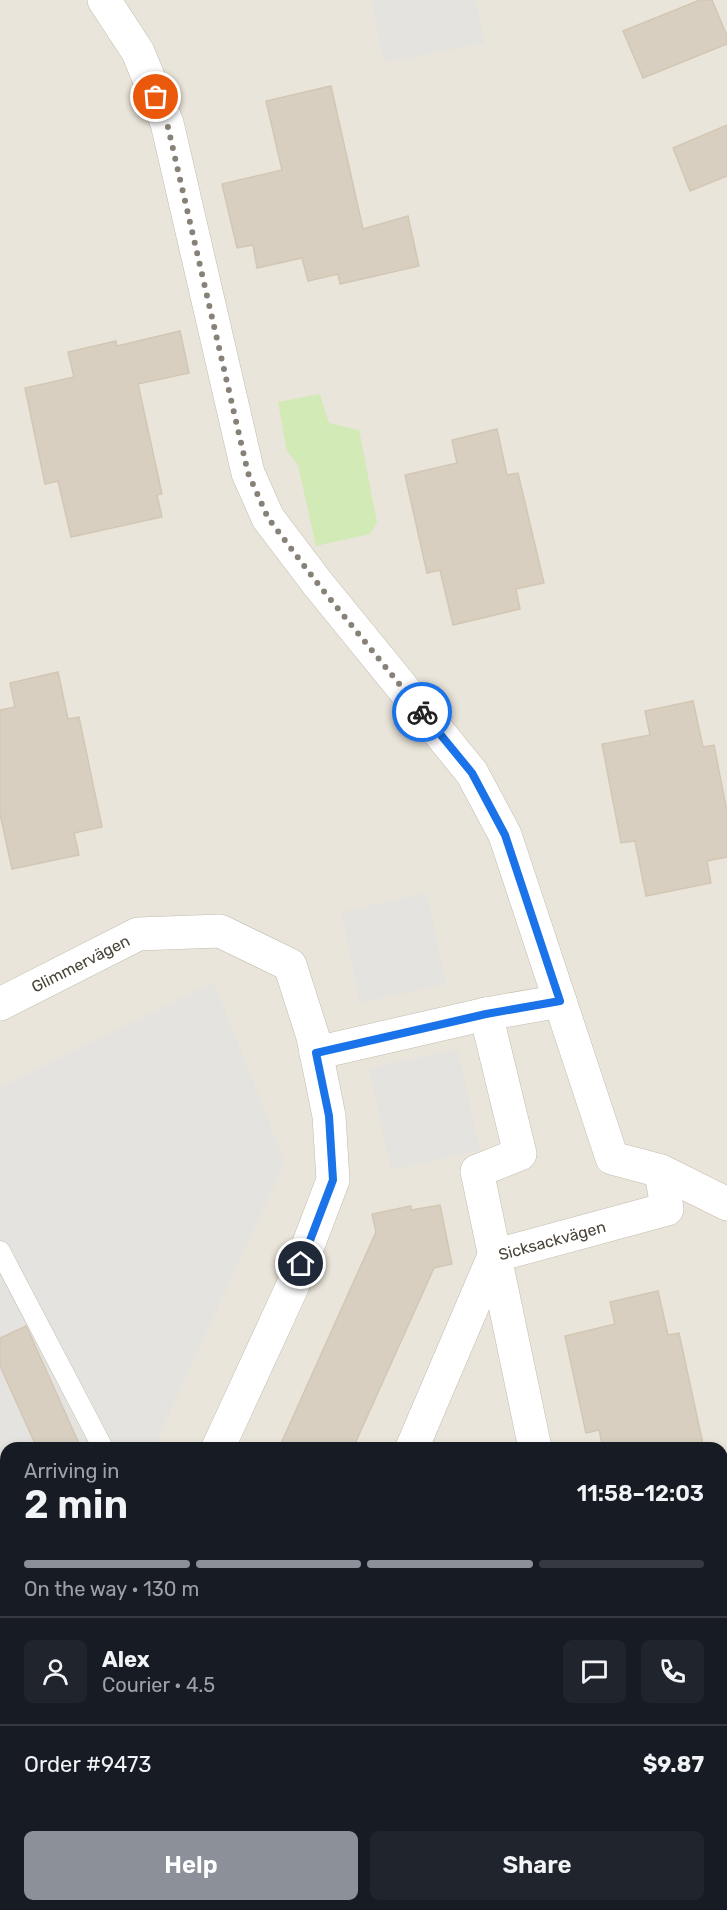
<!DOCTYPE html>
<meta charset="utf-8">
<style>
:root{--surface:#171b24;--page:#20242c;--text:#f1f3f6;--muted:#9ea1a6;--line:#363941;--accent:#8c9099}
body{margin:0;font-family:Rubik,sans-serif;background:var(--page);color:var(--text);height:100vh;display:flex;flex-direction:column;font-size:22px;white-space:nowrap}
*{box-sizing:border-box;margin:0}
p{font-size:20px;color:var(--muted)}
.icon{flex:none;width:33px;height:33px;fill:none;stroke:currentColor;stroke-width:2;stroke-linecap:round;stroke-linejoin:round}
.map{position:relative;flex:1;overflow:hidden}
.sheet{position:absolute;left:0px;top:1442px;width:728px;height:470px;display:flex;flex-direction:column;background:var(--surface);border-radius:18px 18px 0 0;box-shadow:0 3px 9px #0003}
.sheet>*{flex:none}
.pin{position:absolute;display:grid;place-items:center;width:51px;height:51px;color:#fff;margin:-26px;border:3px solid #fff;border-radius:50%;box-shadow:0 2px 6px #0007}
.courier{position:absolute;display:grid;place-items:center;width:60px;height:60px;margin:-30px;border:4px solid #1a73e8;border-radius:50%;background:#fff;color:#222;box-shadow:0 2px 8px #0007}
.head em{font-style:normal;font-weight:600}
.head div{display:flex;flex-direction:column-reverse}
.head{display:flex;align-items:center;justify-content:space-between;height:102px;padding:0 24px}
h1{font-size:39px;font-weight:600;line-height:45px}
.bar{display:grid;grid-template-columns:repeat(4,1fr);gap:9px 6px;align-content:center;height:72px;padding:0 24px}
.bar i{height:8px;border-radius:4px;background:var(--line)}
.bar .current{background:var(--accent)}
.bar p{grid-column:span 4}
.line{display:flex;align-items:center;gap:15px;padding:0 24px;border-top:2px solid var(--line)}
.line div{flex:1}
.round{display:grid;place-items:center;flex:none;width:63px;height:63px;border-radius:9px;background:var(--page)}
.button{display:flex;gap:12px;margin-top:auto;padding:12px 24px}
.button a{flex:1;height:69px;border-radius:9px;background:var(--accent);color:#fff;font-size:24px;font-weight:600;line-height:69px;text-align:center}
.button a+a{background:var(--page);color:var(--text)}
.map>svg:first-child{display:block}
.residential{fill:#eae5da}
.green{fill:#d2eab5}
.parking{fill:#e5e3e0}
.building{fill:#d8cfc1;stroke:#d3c7b4;stroke-width:1.5}
.lines{fill:none;stroke-linecap:round;stroke-linejoin:round}
.lane-casing{stroke:#c2bbae;stroke-width:21}
.street-casing{stroke:#c2bbae;stroke-width:34}
.lane{stroke:#fff;stroke-width:20}
.street{stroke:#fff;stroke-width:33}
.done{stroke:#878178;stroke-width:6;stroke-dasharray:0 10.8}
.route{stroke:#1a73e8;stroke-width:8}
.labels{text-anchor:middle;stroke-width:4.5;stroke-linejoin:round;paint-order:stroke}
.street-label{font-size:16px;fill:#4b4439;stroke:#fff}
</style>
<div class="map">
<svg width="727" height="1910" viewBox="0 0 727 1910">
<rect width="100%" height="100%" fill="#f6f3ec"/>
<!-- residential -->
<path class="residential" d="M 0,0 L 727,0 L 727,1910 L 28,1910 L 25,1905 L 722,1905 L 722,1448 L 6,1448 L 6,1864 L 0,1851 Z"/>
<!-- green -->
<path class="green" d="M 320,394 L 329,423 L 359,430 L 377,522 L 370,534 L 316,546 L 298,465 L 287,451 L 278,402 Z"/>
<!-- parking -->
<g class="parking">
<path d="M 371,0 L 476,0 L 485,43 L 384,63 Z"/>
<path d="M 427,893 L 446,984 L 360,1003 L 341,912 Z"/>
<path d="M 214,982 L 285,1162 L 154,1447 L 6,1448 L 6,1601 L 0,1604 L 0,1087 Z"/>
<path d="M 458,1049 L 480,1150 L 391,1170 L 369,1068 Z"/>
</g>
<!-- building -->
<g class="building">
<path d="M 700,0 L 712,0 L 727,36 L 727,44 L 643,78 L 623,31 Z"/>
<path d="M 331,86 L 363,229 L 408,216 L 419,266 L 340,284 L 338,274 L 308,281 L 302,258 L 257,268 L 253,245 L 237,248 L 222,184 L 282,170 L 266,101 Z"/>
<path d="M 727,125 L 727,176 L 690,191 L 673,148 Z"/>
<path d="M 180,331 L 189,373 L 138,384 L 162,494 L 157,495 L 162,517 L 71,537 L 58,481 L 45,484 L 25,388 L 74,377 L 68,352 L 116,341 L 117,346 Z"/>
<path d="M 497,429 L 507,475 L 518,473 L 544,583 L 516,589 L 520,609 L 453,625 L 440,570 L 427,573 L 405,475 L 457,463 L 452,440 Z"/>
<path d="M 58,672 L 68,719 L 79,717 L 102,827 L 74,833 L 79,855 L 12,869 L 0,814 L 0,710 L 15,707 L 10,683 Z"/>
<path d="M 693,701 L 703,747 L 714,745 L 727,812 L 727,857 L 707,861 L 711,883 L 646,896 L 635,841 L 621,843 L 602,744 L 650,735 L 645,711 Z"/>
<path d="M 440,1205 L 452,1264 L 434,1268 L 353,1448 L 279,1448 L 376,1232 L 372,1214 L 411,1206 L 411,1210 Z"/>
<path d="M 658,1291 L 668,1335 L 679,1333 L 703,1444 L 686,1448 L 603,1448 L 599,1430 L 586,1433 L 565,1336 L 615,1324 L 610,1302 Z"/>
<path d="M 26,1326 L 29,1332 L 81,1448 L 37,1448 L 0,1366 L 0,1338 Z"/>
</g>
<g class="lines">
<defs>
<path id="lane" d="M 0,1251 L 103,1448"/>
<g id="street">
<path d="M 104,0 L 138,52 L 167,123 L 248,473 L 268,518 L 318,584 L 472,773 L 505,835 L 612,1158 L 661,1171 L 727,1204"/>
<path id="s1" d="M 0,1004 L 138,934 L 220,931 L 290,965 L 313,1037 L 329,1116 L 333,1180 L 293,1285 L 218,1448"/>
<path d="M 486,1014 L 560,1001"/>
<path d="M 316,1053 L 486,1014 L 520,1154 L 477,1171 L 535,1448"/>
<path id="s2" d="M 494,1256 L 667,1209 L 661,1171"/>
<path d="M 412,1448 L 494,1256"/>
<path d="M 0,1700 L 6,1697"/>
<path d="M 387,1905 L 388,1910"/>
<path d="M 635,1905 L 636,1910"/>
</g>
</defs>
<!-- lane casing -->
<use href="#lane" class="lane-casing"/>
<!-- street casing -->
<use href="#street" class="street-casing"/>
<!-- lane -->
<use href="#lane" class="lane"/>
<!-- street -->
<use href="#street" class="street"/>
</g>
<g class="lines">
<!-- done -->
<path class="done" d="M 156,97 L 167,123 L 248,473 L 268,518 L 318,584 L 422,712"/>
<!-- route -->
<path class="route" d="M 301,1264 L 333,1180 L 329,1116 L 316,1053 L 486,1014 L 560,1001 L 505,835 L 472,773 L 422,712"/>
</g>
<g class="labels">
<!-- street labels -->
<g class="street-label">
<text dy="6" stroke="none"><textPath href="#s1" startOffset="90">Glimmervägen</textPath></text>
<text dy="6" stroke="none"><textPath href="#s2" startOffset="60">Sicksackvägen</textPath></text>
</g>
</g>
</svg>
<div class="pin" style="left:156px;top:97px;background:#ea580c"><svg class="icon" aria-label="bag" viewBox="0 0 24 24"><path d="M5 8h14l-1 12H6zM9 8a3 3 0 0 1 6 0"/></svg></div>
<div class="pin" style="left:301px;top:1264px;background:#1f2937"><svg class="icon" aria-label="home" viewBox="0 0 24 24"><path d="M3 11l9-7 9 7M6 9v11h12V9"/></svg></div>
<div class="courier" style="left:422px;top:712px"><svg class="icon" aria-label="bike" viewBox="0 0 24 24"><circle cx="6" cy="16" r="4"/><circle cx="18" cy="16" r="4"/><path d="M6 16l4-8h5l3 8M10 8l3 8H6M13 5h3"/></svg></div>
<section class="sheet">
<div class="head"><div><h1>2 min</h1><p>Arriving in</p></div><em>11:58–12:03</em></div>
<div class="bar"><i class="current"></i><i class="current"></i><i class="current"></i><i></i><p>On the way · 130 m</p></div>
<div class="line" style="height:108px"><a class="round"><svg class="icon" aria-label="person" viewBox="0 0 24 24"><circle cx="12" cy="8" r="4"/><path d="M4 21q1-7 8-7t8 7"/></svg></a><div><b>Alex</b><p>Courier · 4.5</p></div><a class="round"><svg class="icon" aria-label="chat" viewBox="0 0 24 24"><path d="M4 5h16v11H9l-5 4z"/></svg></a><a class="round"><svg class="icon" aria-label="phone" viewBox="0 0 24 24"><path d="M5 4h4l2 5-3 2q2 4 5 5l2-3 5 2v4C11 20 4 13 5 4z"/></svg></a></div>
<div class="line" style="height:78px"><div>Order #9473</div><b>$9.87</b></div>
<div class="button"><a>Help</a><a>Share</a></div>
</section>
</div>
